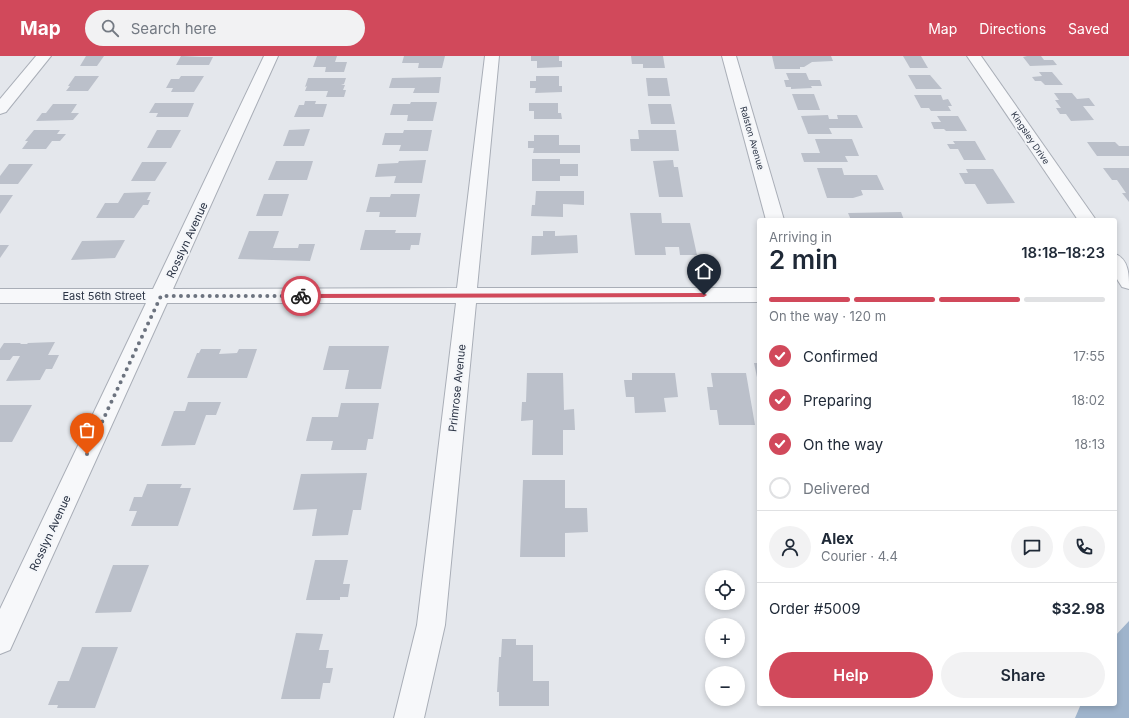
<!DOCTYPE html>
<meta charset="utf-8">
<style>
:root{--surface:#fff;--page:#f2f2f3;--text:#1f2937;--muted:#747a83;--line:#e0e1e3;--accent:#d1495b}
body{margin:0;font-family:Inter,sans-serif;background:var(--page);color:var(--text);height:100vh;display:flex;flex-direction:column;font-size:15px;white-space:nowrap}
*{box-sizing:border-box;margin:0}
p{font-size:13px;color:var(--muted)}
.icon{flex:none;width:22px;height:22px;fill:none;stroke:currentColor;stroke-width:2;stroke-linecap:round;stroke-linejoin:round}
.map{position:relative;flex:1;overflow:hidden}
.side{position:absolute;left:757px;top:162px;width:360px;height:488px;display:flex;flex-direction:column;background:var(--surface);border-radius:4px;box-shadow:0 2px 6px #0003}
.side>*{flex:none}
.tools{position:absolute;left:705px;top:514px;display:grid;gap:8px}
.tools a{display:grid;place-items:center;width:40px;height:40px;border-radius:50%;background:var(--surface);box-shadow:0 2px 6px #0003;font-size:20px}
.pin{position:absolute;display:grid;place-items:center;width:34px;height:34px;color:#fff;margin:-41px -17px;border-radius:50% 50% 50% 0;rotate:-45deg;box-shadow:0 0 4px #0007}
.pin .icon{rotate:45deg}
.courier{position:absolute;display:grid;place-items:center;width:40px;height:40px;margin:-20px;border:3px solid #d1495b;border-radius:50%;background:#fff;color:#222;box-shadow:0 1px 5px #0007}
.overview em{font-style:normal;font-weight:600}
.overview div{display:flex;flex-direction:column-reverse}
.overview{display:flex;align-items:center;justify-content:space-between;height:68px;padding:0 12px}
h1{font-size:26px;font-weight:600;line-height:30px}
.bar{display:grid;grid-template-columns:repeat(4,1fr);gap:6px 4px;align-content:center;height:48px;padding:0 12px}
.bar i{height:5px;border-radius:3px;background:var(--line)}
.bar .on{background:var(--accent)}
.bar p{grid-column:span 4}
.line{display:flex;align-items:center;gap:10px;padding:0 12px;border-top:1px solid var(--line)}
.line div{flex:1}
.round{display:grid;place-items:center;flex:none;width:42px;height:42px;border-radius:21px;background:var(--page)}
ol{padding:0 12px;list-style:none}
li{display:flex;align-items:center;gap:12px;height:44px}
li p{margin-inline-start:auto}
li .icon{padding:4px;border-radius:50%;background:var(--accent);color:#fff;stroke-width:4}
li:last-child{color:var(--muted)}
li i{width:22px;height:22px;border:2px solid var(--line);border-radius:50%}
.cta{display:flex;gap:8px;margin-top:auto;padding:8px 12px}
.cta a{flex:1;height:46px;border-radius:24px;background:var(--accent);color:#fff;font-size:16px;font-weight:600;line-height:46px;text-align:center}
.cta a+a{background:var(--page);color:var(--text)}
header{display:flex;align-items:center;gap:24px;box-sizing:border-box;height:56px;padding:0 20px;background:var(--accent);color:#fff}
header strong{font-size:19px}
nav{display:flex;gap:22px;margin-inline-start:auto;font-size:14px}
.search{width:280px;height:36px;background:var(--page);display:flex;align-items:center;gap:10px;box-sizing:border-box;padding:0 14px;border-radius:22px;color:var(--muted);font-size:15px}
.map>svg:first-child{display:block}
.water{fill:#9fb4cc}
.building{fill:#bbc0ca}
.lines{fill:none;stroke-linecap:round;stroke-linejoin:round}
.street-casing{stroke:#a9aeb7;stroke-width:2}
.street{fill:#f7f8fa;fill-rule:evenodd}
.route{fill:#d1495b}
.done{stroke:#6c737f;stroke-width:4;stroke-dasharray:0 7.2}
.labels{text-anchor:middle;stroke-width:4;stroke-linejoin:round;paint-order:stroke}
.far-street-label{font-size:9px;fill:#2b3445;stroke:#f4f6f9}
.street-label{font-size:11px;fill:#2b3445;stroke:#f4f6f9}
</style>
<header>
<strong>Map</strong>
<div class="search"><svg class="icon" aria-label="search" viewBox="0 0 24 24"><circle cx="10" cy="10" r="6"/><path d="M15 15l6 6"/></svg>Search here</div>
<nav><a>Map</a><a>Directions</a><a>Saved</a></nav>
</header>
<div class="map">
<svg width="1129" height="662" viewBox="0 0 1129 662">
<rect width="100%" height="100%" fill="#e4e7ec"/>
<!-- water -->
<path class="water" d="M 1129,565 L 1129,662 L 1075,662 L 1081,648 L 1115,648 L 1115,580 Z"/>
<!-- building -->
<g class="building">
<path d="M 86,0 L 104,0 L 97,10 L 80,10 Z"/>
<path d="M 181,0 L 201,1 L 213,1 L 209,9 L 176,9 Z"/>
<path d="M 317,0 L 337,0 L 335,6 L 347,6 L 344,16 L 325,16 L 326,11 L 313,11 Z"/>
<path d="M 404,0 L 445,0 L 442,12 L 418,12 L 419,7 L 402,7 Z"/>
<path d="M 531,0 L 559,0 L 559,5 L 562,5 L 562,11 L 537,12 L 537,5 L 531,5 Z"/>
<path d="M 631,0 L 663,0 L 665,12 L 643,12 L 643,8 L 632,8 Z"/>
<path d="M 772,0 L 831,0 L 833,5 L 812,6 L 804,11 L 800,11 L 800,13 L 775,13 Z"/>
<path d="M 903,0 L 921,0 L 928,12 L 910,12 Z"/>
<path d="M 1027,0 L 1041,0 L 1044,4 L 1053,4 L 1057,9 L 1030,10 L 1023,1 Z"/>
<path d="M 1039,16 L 1052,16 L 1063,29 L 1045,29 L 1041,25 L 1035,25 L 1032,21 L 1042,20 Z"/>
<path d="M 786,17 L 806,17 L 809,24 L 820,24 L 822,30 L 811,30 L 812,32 L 791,33 L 791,31 L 786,31 L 784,24 L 789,24 Z"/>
<path d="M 908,19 L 930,19 L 942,33 L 916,33 Z"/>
<path d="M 75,20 L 99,20 L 88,35 L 66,35 L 70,30 L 68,30 Z"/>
<path d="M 181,20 L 204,20 L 194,36 L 171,36 L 173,32 L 166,32 L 171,23 L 179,23 Z"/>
<path d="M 536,20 L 559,20 L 559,30 L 562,30 L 562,36 L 535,37 L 536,32 L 530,32 L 530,25 L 536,25 Z"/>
<path d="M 441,21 L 439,37 L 413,37 L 415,32 L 389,32 L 392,22 Z"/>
<path d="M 308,22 L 346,22 L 344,28 L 341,29 L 345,29 L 343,34 L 346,34 L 344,41 L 326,41 L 328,35 L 305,35 L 307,30 L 305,31 Z"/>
<path d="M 646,22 L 667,22 L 670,40 L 648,40 Z"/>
<path d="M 1054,37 L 1072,37 L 1077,43 L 1089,42 L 1095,50 L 1083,50 L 1094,64 L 1071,65 L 1066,58 L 1060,58 L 1056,52 L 1061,52 L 1055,44 L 1059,44 Z"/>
<path d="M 792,38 L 814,38 L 820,54 L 798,54 Z"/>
<path d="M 914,39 L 941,39 L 943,44 L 948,43 L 952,50 L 948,50 L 951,55 L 931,55 L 929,52 L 921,52 Z"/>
<path d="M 305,45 L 316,45 L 315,48 L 327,48 L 323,61 L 294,61 L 299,49 L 304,49 Z"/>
<path d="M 411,46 L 437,46 L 433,65 L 407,65 L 408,59 L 390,59 L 393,48 L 410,48 Z"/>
<path d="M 155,47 L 194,47 L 188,61 L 156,61 L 158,57 L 149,57 Z"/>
<path d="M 529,47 L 558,47 L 558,57 L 561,57 L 562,63 L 534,63 L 534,55 L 529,55 Z"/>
<path d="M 53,48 L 77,48 L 71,57 L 79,57 L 73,64 L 36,65 L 42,57 L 46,57 Z"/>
<path d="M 648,48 L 671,48 L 675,68 L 651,68 Z"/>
<path d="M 828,59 L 829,63 L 838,63 L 837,59 L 857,59 L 863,72 L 829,72 L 832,78 L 808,78 L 801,60 Z"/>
<path d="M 937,60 L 958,60 L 967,75 L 946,75 L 944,73 L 934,73 L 931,66 L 941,66 Z"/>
<path d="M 310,73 L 304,90 L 283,90 L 289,74 Z"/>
<path d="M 34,74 L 60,74 L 57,78 L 66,78 L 60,85 L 52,85 L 46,93 L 22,93 L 28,85 L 25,85 Z"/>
<path d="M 157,74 L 181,74 L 171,92 L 147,92 Z"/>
<path d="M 404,74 L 432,74 L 428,95 L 399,95 L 401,89 L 382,89 L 385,77 L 403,77 Z"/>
<path d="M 638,74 L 676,74 L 679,95 L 631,95 L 630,83 L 639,83 Z"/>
<path d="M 534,79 L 559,79 L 559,89 L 580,89 L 580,97 L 533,97 L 534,92 L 528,92 L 528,85 L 534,85 Z"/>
<path d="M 815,83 L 852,83 L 859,100 L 845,100 L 848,106 L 804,106 L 801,97 L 820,97 Z"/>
<path d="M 953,85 L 975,85 L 986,104 L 964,104 L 958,93 L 950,93 L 947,88 L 955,88 Z"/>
<path d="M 1087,86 L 1115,86 L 1119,90 L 1129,90 L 1129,100 L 1097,100 Z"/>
<path d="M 532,103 L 560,103 L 560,108 L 578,108 L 578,120 L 560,120 L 560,125 L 532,125 Z"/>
<path d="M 426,104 L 422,127 L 394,127 L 396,120 L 375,121 L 378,108 L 398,107 L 399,105 Z"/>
<path d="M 673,104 L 674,111 L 678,111 L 683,141 L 659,141 L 653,105 Z"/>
<path d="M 276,105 L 313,105 L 307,124 L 268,124 Z"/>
<path d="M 142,106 L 167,106 L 155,125 L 131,125 Z"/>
<path d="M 9,108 L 33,108 L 18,128 L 0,128 L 0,120 Z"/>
<path d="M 817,112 L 842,112 L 844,119 L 877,119 L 884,134 L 861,134 L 863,139 L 853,142 L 827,142 Z"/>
<path d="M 1103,112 L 1129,112 L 1129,146 L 1122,137 L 1126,137 L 1117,124 L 1112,124 Z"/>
<path d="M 966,113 L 993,113 L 1015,147 L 987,148 L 975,128 L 965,128 L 959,117 L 968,117 Z"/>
<path d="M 536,135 L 584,135 L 584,149 L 563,148 L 563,161 L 531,160 L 532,149 L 535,149 Z"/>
<path d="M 151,136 L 147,144 L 150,144 L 148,149 L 143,149 L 134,162 L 96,162 L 105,147 L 118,147 L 124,137 Z"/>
<path d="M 264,138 L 289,138 L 282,160 L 256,160 Z"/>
<path d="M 391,138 L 420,138 L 416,161 L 379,161 L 380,156 L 366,156 L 370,141 L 390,141 Z"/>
<path d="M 0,139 L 13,139 L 0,158 Z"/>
<path d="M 901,156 L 904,164 L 851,164 L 848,157 Z"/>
<path d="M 630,157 L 661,157 L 662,167 L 690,167 L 697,199 L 680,199 L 679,191 L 665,191 L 666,199 L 635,199 Z"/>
<path d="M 365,174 L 396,174 L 395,177 L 421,177 L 419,189 L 411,189 L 410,194 L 360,194 Z"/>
<path d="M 249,175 L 279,175 L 273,192 L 298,192 L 299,188 L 315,188 L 310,205 L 238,203 Z"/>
<path d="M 543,175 L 555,175 L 555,180 L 577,179 L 578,197 L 531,199 L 532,180 L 543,180 Z"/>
<path d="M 125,184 L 115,202 L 71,204 L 82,185 Z"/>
<path d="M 0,189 L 9,189 L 0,202 Z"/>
<path d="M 55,286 L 48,299 L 59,299 L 52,313 L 46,313 L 40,324 L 6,325 L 20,300 L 13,300 L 10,304 L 0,304 L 0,293 L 4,287 L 21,287 L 20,288 L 27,288 L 28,287 Z"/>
<path d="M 329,290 L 389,290 L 381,333 L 345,333 L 349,314 L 323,314 Z"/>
<path d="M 201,293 L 221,293 L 219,298 L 237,297 L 239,293 L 257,293 L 247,322 L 187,322 L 197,297 L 199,297 Z"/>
<path d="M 754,307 L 759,307 L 759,326 L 758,326 Z"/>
<path d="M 527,317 L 563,317 L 564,354 L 574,353 L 575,374 L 563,374 L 563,399 L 532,399 L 533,364 L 521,365 L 522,346 L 526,346 Z"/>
<path d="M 632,317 L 675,317 L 678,341 L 664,342 L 666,356 L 635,357 L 634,341 L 626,341 L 624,324 L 632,324 Z"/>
<path d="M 711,317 L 746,317 L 755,369 L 719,369 L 717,354 L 710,354 L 707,331 L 713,331 Z"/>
<path d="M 188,346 L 221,346 L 216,359 L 206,359 L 195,389 L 161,390 L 174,355 L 185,355 Z"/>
<path d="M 341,347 L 379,347 L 373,383 L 368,383 L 366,394 L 331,394 L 333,385 L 306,385 L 312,361 L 338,361 Z"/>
<path d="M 0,349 L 32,349 L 12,386 L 0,386 Z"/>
<path d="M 367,417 L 361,454 L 353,454 L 348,479 L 312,480 L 317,453 L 293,454 L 301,418 Z"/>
<path d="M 523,424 L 565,424 L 565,452 L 587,452 L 588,476 L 565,477 L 565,501 L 520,501 Z"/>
<path d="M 147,428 L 182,428 L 180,432 L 191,432 L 178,470 L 131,470 L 137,455 L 129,455 L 134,441 L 142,441 Z"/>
<path d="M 315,504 L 348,504 L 343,528 L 350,528 L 348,541 L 340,541 L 340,544 L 306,544 Z"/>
<path d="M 113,509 L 149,509 L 131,556 L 95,557 Z"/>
<path d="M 296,577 L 323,578 L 319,594 L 329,594 L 326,612 L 333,612 L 330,627 L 323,627 L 320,643 L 281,643 Z"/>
<path d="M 502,583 L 516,583 L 516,589 L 533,589 L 533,625 L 549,625 L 549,650 L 499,650 L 499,636 L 497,636 L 499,601 L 501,601 Z"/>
<path d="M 82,591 L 118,591 L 95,652 L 57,652 L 58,649 L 48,649 L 58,625 L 69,625 Z"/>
</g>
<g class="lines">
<defs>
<g id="street">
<path d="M 36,0 L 51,0 L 6,56 L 0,58 L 0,43 Z"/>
<path d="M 264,0 L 278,0 L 173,233 L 457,232 L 485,0 L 499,0 L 477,232 L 759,232 L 759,246 L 476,247 L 445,569 L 424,662 L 394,662 L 417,569 L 456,247 L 167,247 L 10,594 L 0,598 L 0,553 L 146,247 L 0,247 L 0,233 L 153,233 Z"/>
<path d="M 722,0 L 736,0 L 784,164 L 766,164 Z"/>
<path d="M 967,0 L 981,0 L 1096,164 L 1078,164 Z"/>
<path d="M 1115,198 C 1129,203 1129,219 1129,233 L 1122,231 L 1115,220 Z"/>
</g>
</defs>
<!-- street casing -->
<use href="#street" class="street-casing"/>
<!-- street -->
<use href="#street" class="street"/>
</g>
<!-- route -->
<path class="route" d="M 704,237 L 707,239 L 704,241 L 301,242 L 298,240 L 301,238 Z"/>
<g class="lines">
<!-- done -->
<path class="done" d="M 87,398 L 161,240 L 301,240"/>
</g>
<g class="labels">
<!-- far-street labels -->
<g class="far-street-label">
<text transform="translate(752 82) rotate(74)" y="3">Ralston Avenue</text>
<text transform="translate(1030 82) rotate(56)" y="3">Kingsley Drive</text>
</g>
<!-- street labels -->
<g class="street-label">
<text transform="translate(187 184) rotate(-65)" y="4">Rosslyn Avenue</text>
<text x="104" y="244">East 56th Street</text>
<text transform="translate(457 332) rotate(-84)" y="4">Primrose Avenue</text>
<text transform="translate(50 477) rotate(-65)" y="4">Rosslyn Avenue</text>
</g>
</g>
</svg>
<div class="tools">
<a><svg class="icon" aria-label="locate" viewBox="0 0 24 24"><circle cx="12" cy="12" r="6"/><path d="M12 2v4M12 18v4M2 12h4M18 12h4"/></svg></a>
<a>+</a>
<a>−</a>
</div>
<div class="pin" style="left:87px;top:398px;background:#ea580c"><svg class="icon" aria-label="bag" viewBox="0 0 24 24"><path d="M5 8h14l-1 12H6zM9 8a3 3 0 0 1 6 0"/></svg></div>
<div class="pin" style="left:704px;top:239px;background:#1f2937"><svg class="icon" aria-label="home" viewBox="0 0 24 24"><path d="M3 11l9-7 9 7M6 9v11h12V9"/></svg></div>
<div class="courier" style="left:301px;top:240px"><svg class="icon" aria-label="bike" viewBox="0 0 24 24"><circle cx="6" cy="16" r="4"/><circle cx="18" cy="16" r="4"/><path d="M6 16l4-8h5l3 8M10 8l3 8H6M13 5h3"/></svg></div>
<section class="side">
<div class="overview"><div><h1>2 min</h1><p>Arriving in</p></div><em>18:18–18:23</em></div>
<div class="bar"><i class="on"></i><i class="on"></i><i class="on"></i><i></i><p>On the way · 120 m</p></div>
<ol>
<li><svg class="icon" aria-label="check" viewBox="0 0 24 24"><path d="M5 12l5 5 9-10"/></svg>Confirmed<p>17:55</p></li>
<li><svg class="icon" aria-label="check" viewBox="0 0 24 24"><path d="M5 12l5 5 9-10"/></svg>Preparing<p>18:02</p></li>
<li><svg class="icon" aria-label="check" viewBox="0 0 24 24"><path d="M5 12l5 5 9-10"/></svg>On the way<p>18:13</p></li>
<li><i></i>Delivered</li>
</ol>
<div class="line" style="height:72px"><a class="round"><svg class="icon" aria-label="person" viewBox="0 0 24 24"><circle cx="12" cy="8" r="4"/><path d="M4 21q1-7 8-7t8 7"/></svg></a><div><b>Alex</b><p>Courier · 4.4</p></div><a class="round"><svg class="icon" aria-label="chat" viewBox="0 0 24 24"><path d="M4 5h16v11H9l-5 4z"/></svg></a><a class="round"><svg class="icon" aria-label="phone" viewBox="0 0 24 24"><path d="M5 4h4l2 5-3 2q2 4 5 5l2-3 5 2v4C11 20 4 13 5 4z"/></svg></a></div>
<div class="line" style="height:52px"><div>Order #5009</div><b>$32.98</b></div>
<div class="cta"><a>Help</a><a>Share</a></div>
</section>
</div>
